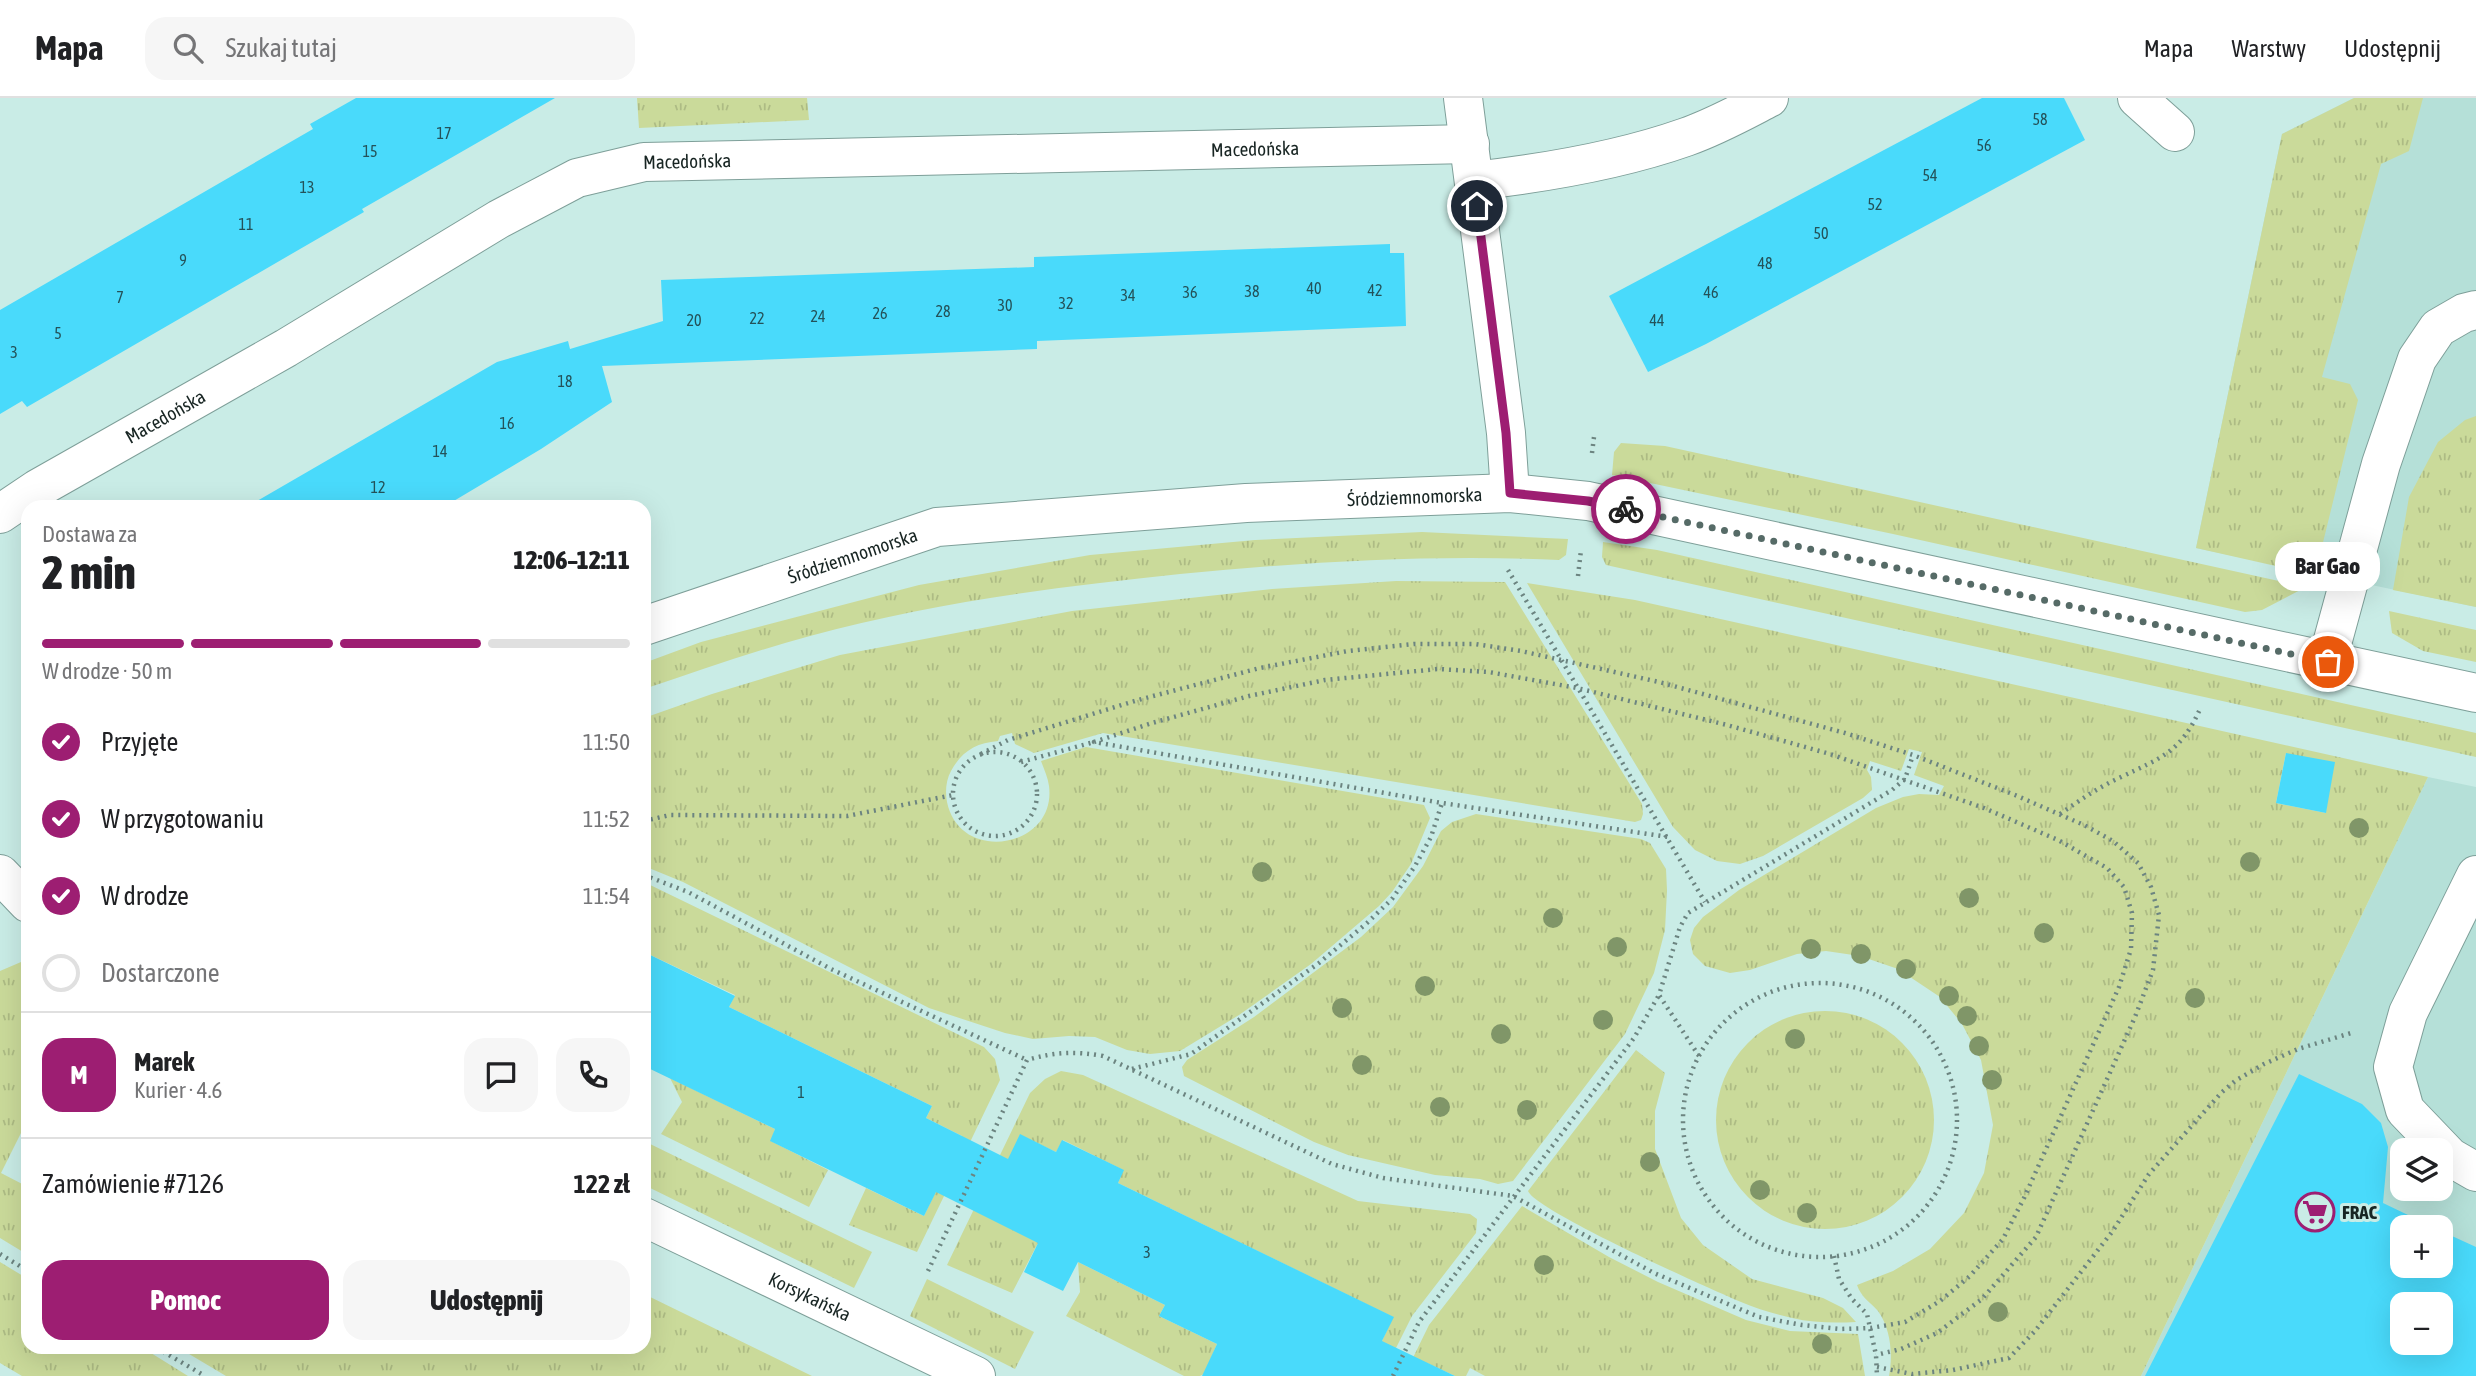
<!DOCTYPE html>
<html lang="pl">
<meta charset="utf-8">
<style>
:root{--surface:#fff;--page:#f6f6f6;--text:#202124;--muted:#757577;--line:#e0e0e0;--accent:#9d1e72}
body{margin:0;font-family:"Asap Condensed",sans-serif;background:var(--page);color:var(--text);height:100vh;display:flex;flex-direction:column;font-size:26px;white-space:nowrap}
*{box-sizing:border-box;margin:0}
p{font-size:23px;color:var(--muted)}
.icon{flex:none;width:38px;height:38px;fill:none;stroke:currentColor;stroke-width:2;stroke-linecap:round;stroke-linejoin:round}
.map{position:relative;flex:1;overflow:hidden}
.sheet{position:absolute;left:21px;top:402px;width:630px;height:854px;display:flex;flex-direction:column;background:var(--surface);border-radius:21px;box-shadow:0 7px 28px #0002}
.sheet>*{flex:none}
.fabs{position:absolute;left:2390px;top:1040px;display:grid;gap:14px}
.fabs a{display:grid;place-items:center;width:63px;height:63px;border-radius:14px;background:var(--surface);box-shadow:0 7px 28px #0002;font-size:35px}
.pin{position:absolute;display:grid;place-items:center;width:60px;height:60px;color:#fff;margin:-30px;border:4px solid #fff;border-radius:50%;box-shadow:0 2px 7px #0007}
.courier{position:absolute;display:grid;place-items:center;width:70px;height:70px;margin:-35px;border:5px solid #9d1e72;border-radius:50%;background:#fff;color:#222;box-shadow:0 2px 9px #0007}
.bubble{position:absolute;height:49px;border-radius:21px;background:var(--surface);box-shadow:0 7px 28px #0002;font-size:23px;font-weight:800;line-height:49px;text-align:center}
.summary em{font-style:normal;font-weight:800}
.summary div{display:flex;flex-direction:column-reverse}
.summary{display:flex;align-items:center;justify-content:space-between;height:119px;padding:0 21px}
h1{font-size:46px;font-weight:800;line-height:52px}
.bar{display:grid;grid-template-columns:repeat(4,1fr);gap:10px 7px;align-content:center;height:84px;padding:0 21px}
.bar i{height:9px;border-radius:5px;background:var(--line)}
.bar .current{background:var(--accent)}
.bar p{grid-column:span 4}
.line{display:flex;align-items:center;gap:18px;padding:0 21px;border-top:2px solid var(--line)}
.line div{flex:1}
.round{display:grid;place-items:center;flex:none;width:74px;height:74px;border-radius:21px;background:var(--page)}
ol{padding:0 21px;list-style:none}
li{display:flex;align-items:center;gap:21px;height:77px}
li p{margin-inline-start:auto}
li .icon{padding:7px;border-radius:50%;background:var(--accent);color:#fff;stroke-width:4}
li:last-child{color:var(--muted)}
li i{width:38px;height:38px;border:4px solid var(--line);border-radius:50%}
.cta{display:flex;gap:14px;margin-top:auto;padding:14px 21px}
.cta a{flex:1;height:80px;border-radius:21px;background:var(--accent);color:#fff;font-size:28px;font-weight:800;line-height:80px;text-align:center}
.cta a+a{background:var(--page);color:var(--text)}
header{display:flex;align-items:center;gap:42px;box-sizing:border-box;height:98px;padding:0 35px;background:var(--surface);border-bottom:2px solid var(--line)}
header strong{font-size:33px}
nav{display:flex;gap:38px;margin-inline-start:auto;font-size:24px}
.search{width:490px;height:63px;background:var(--page);display:flex;align-items:center;gap:18px;box-sizing:border-box;padding:0 24px;border-radius:21px;color:var(--muted);font-size:26px}
.map>svg:first-child{display:block}
.built{fill:#b5e0d8;fill-rule:evenodd}
.grass{fill:url(#grass-tufts);fill-rule:evenodd}
.building{fill:#49dafb;fill-rule:evenodd}
.lines{fill:none;stroke-linecap:round;stroke-linejoin:round}
.minor-casing{stroke:#7e9f99;stroke-width:40}
.path{stroke:#6c8480;stroke-width:4.5;stroke-dasharray:2 5;stroke-linecap:butt}
.minor{stroke:#fff;stroke-width:38}
.tree{fill:#809668}
.done{stroke:#566b67;stroke-width:7;stroke-dasharray:0 12.6}
.route{stroke:#9d1e72;stroke-width:9}
.labels{text-anchor:middle;stroke-width:6;stroke-linejoin:round;paint-order:stroke}
.number-label{font-size:16px;fill:#245259}
.street-label{font-size:19px;fill:#182523;stroke:#c9ece6}
.poi-label{font-size:19px;font-weight:bold;fill:#182523;stroke:#c9ece6;text-anchor:start}
</style>
<header>
<strong>Mapa</strong>
<div class="search"><svg class="icon" aria-label="search" viewBox="0 0 24 24"><circle cx="10" cy="10" r="6"/><path d="M15 15l6 6"/></svg>Szukaj tutaj</div>
<nav><a>Mapa</a><a>Warstwy</a><a>Udostępnij</a></nav>
</header>
<div class="map">
<svg width="2476" height="1278" viewBox="0 0 2476 1278">
<defs>
<pattern id="grass-tufts" width="24" height="20" patternUnits="userSpaceOnUse" patternTransform="scale(1.75)"><rect width="24" height="20" fill="#cada9a"/><path d="M3 7l-1-3M5 7V3M7 7l1-3M15 17l-1-3M17 17v-4M19 17l1-3" fill="none" stroke="#adbb84"/></pattern>
</defs>
<rect width="100%" height="100%" fill="#c9ece6"/>
<!-- built -->
<g class="built">
<path d="M 2354,0 L 2476,0 L 2476,509 L 2196,450 L 2282,36 Z"/>
<path d="M 2428,679 L 2476,689 L 2476,1278 L 2141,1278 ZM 2403,1052 L 2441,1052 L 2441,1090 L 2403,1090 ZM 2403,1129 L 2441,1129 L 2441,1167 L 2403,1167 ZM 2403,1206 L 2441,1206 L 2441,1244 L 2403,1244 Z"/>
</g>
<!-- grass -->
<g class="grass">
<path d="M 637,0 L 807,0 L 809,22 L 639,30 Z"/>
<path d="M 2354,0 L 2423,0 L 2409,53 L 2381,66 L 2322,279 L 2350,286 L 2358,302 L 2315,477 L 2196,450 L 2282,36 Z"/>
<path d="M 2476,318 L 2476,509 L 2393,492 L 2409,399 L 2438,344 L 2465,322 Z"/>
<path d="M 1621,345 L 1665,348 L 2306,489 L 2262,512 L 2245,514 L 1893,436 L 1612,377 L 1614,354 Z"/>
<path d="M 1422,434 L 1568,441 L 1566,457 L 1559,462 C 1433,456 1306,464 1180,476 C 1055,489 931,505 810,538 C 754,553 699,573 644,591 L 644,565 L 701,544 L 919,487 L 1090,457 L 1255,442 Z"/>
<path d="M 1603,444 L 1657,452 L 2476,635 L 2476,659 L 1606,467 L 1602,459 Z"/>
<path d="M 1396,483 L 1505,484 L 1642,706 L 1643,716 L 1641,722 L 1635,724 L 1103,635 L 1034,655 L 1015,646 L 1012,635 L 1000,638 L 998,643 C 976,645 962,653 951,673 C 946,682 945,694 947,704 C 960,767 1057,750 1049,688 C 1048,680 1044,671 1041,663 L 1086,649 L 1424,707 L 1430,720 L 1411,766 L 1392,794 L 1379,808 L 1311,866 L 1239,917 L 1180,953 L 1150,956 L 1127,952 L 1095,939 L 1069,938 L 1033,941 L 1005,935 L 929,910 L 683,784 L 644,768 L 644,620 L 712,596 L 840,557 L 1072,513 L 1272,491 Z"/>
<path d="M 1527,485 L 1635,502 L 2428,679 L 2141,1278 L 1889,1278 C 1893,1257 1891,1231 1878,1213 C 1870,1204 1861,1199 1857,1187 L 1893,1173 L 1930,1151 L 1964,1115 L 1984,1075 L 1993,1027 L 1981,962 L 1962,926 L 1940,899 L 1898,871 L 1860,858 L 1826,853 L 1797,856 L 1750,872 L 1730,875 L 1705,868 L 1693,856 L 1690,842 L 1694,830 L 1703,819 L 1739,792 L 1876,710 L 1903,699 L 1919,696 L 1939,697 L 1944,688 L 1914,677 L 1922,654 L 1909,651 L 1901,673 L 1870,663 L 1867,672 L 1871,679 L 1872,692 L 1863,700 L 1763,758 L 1740,766 L 1717,763 L 1695,752 L 1673,729 ZM 2286,655 L 2326,715 L 2276,705 Z"/>
<path d="M 2389,513 L 2476,532 L 2476,564 L 2423,553 L 2392,535 Z"/>
<path d="M 1476,716 L 1641,741 L 1650,745 L 1666,771 L 1667,792 L 1665,832 L 1654,875 L 1625,936 L 1513,1083 L 1498,1086 L 1480,1081 L 1435,1077 L 1348,1057 L 1314,1044 L 1184,978 L 1182,969 L 1187,962 L 1254,919 L 1361,839 L 1393,809 L 1423,768 L 1441,733 L 1452,724 Z"/>
<path d="M 644,784 L 984,949 L 995,961 L 1000,982 L 917,1154 L 849,1127 L 866,1090 L 924,1118 L 962,1038 L 926,1020 L 932,1008 L 729,909 L 735,897 L 644,854 Z"/>
<path d="M 28,861 L 28,1021 L 1,1075 L 28,1089 L 28,1157 L 0,1140 L 0,873 Z"/>
<circle cx="1825" cy="1022" r="109"/>
<path d="M 1636,952 L 1665,975 L 1655,1013 L 1655,1051 L 1681,1120 L 1703,1147 L 1752,1181 L 1823,1200 L 1843,1210 L 1856,1224 C 1835,1225 1813,1225 1792,1220 C 1775,1216 1757,1211 1741,1204 C 1710,1191 1536,1113 1528,1093 Z"/>
<path d="M 1061,973 L 1083,977 L 1358,1103 L 1470,1116 L 1477,1121 L 1476,1135 L 1412,1218 L 1382,1278 L 1366,1278 L 1393,1219 L 1118,1085 L 1123,1072 L 1063,1042 L 1056,1054 L 1020,1037 L 1038,1145 L 1012,1195 L 947,1167 L 1030,995 L 1045,981 Z"/>
<path d="M 670,980 L 775,1031 L 771,1043 L 828,1072 L 809,1109 L 661,1036 L 682,1004 Z"/>
<path d="M 644,1043 L 872,1154 L 854,1190 L 644,1087 Z"/>
<path d="M 1522,1108 L 1609,1159 L 1658,1184 L 1746,1222 L 1790,1233 L 1858,1236 L 1865,1278 L 1485,1278 L 1470,1270 L 1466,1278 L 1455,1278 L 1427,1265 L 1421,1278 L 1404,1278 L 1429,1227 Z"/>
<path d="M 0,1164 L 28,1181 L 28,1250 L 143,1250 L 188,1278 L 22,1278 L 0,1265 Z"/>
<path d="M 1078,1164 L 1165,1207 L 1159,1218 L 1217,1246 L 1204,1276 L 1200,1278 L 1184,1278 L 1066,1218 L 1080,1194 Z"/>
<path d="M 927,1181 L 1034,1234 L 1015,1271 L 910,1218 Z"/>
<path d="M 644,1196 L 812,1278 L 226,1278 L 179,1250 L 644,1250 Z"/>
</g>
<!-- building -->
<g class="building">
<path d="M 356,0 L 555,0 L 362,111 L 364,114 L 27,309 L 22,303 L 0,316 L 0,212 L 313,31 L 310,26 Z"/>
<path d="M 1982,0 L 2064,0 L 2085,42 L 1706,246 L 1648,274 L 1609,198 Z"/>
<path d="M 1390,146 L 1390,155 L 1404,155 L 1406,228 L 1037,243 L 1037,251 L 602,268 L 612,304 L 541,351 L 442,410 L 245,410 L 497,264 L 568,243 L 570,251 L 663,223 L 661,182 L 1034,169 L 1034,159 Z"/>
<path d="M 2286,655 L 2335,664 L 2326,715 L 2276,705 Z"/>
<path d="M 644,854 L 735,898 L 729,909 L 932,1008 L 926,1020 L 1008,1061 L 1020,1036 L 1056,1054 L 1062,1042 L 1124,1072 L 1118,1085 L 1394,1219 L 1382,1243 L 1455,1278 L 1202,1278 L 1217,1246 L 1159,1218 L 1165,1207 L 1078,1164 L 1063,1193 L 1024,1174 L 1038,1145 L 936,1094 L 924,1118 L 770,1043 L 775,1031 L 644,968 Z"/>
<path d="M 2299,976 L 2362,1006 L 2381,1025 L 2388,1049 L 2383,1105 L 2433,1129 L 2403,1129 L 2403,1167 L 2441,1167 L 2441,1133 L 2476,1149 L 2476,1278 L 2145,1278 ZM 2403,1206 L 2441,1206 L 2441,1244 L 2403,1244 Z"/>
</g>
<g class="lines">
<defs>
<g id="minor">
<path d="M 1463,0 L 1506,335 L 1510,395"/>
<path d="M 2137,0 L 2175,34"/>
<path d="M 1474,83 C 1545,75 1618,63 1686,39 C 1715,29 1742,14 1769,0"/>
<path id="s1" d="M 0,416 L 37,391 L 286,250 L 499,121 L 577,80 L 644,64 L 1470,46"/>
<path id="s2" d="M 644,528 L 937,429 L 1246,405 L 1510,395 L 1588,403 L 2476,595"/>
<path d="M 2327,564 L 2381,366 L 2417,261 L 2438,230 L 2464,215 L 2476,212"/>
<path d="M 0,776 L 28,805"/>
<path d="M 2476,777 L 2408,915 L 2393,969 L 2405,1012 L 2450,1059 L 2476,1074"/>
<path id="s3" d="M 644,1119 L 976,1278"/>
</g>
</defs>
<!-- minor casing -->
<use href="#minor" class="minor-casing"/>
<!-- path -->
<g class="path">
<path d="M 1592,355 L 1594,339"/>
<path d="M 1508,472 L 1705,804"/>
<path d="M 1578,478 L 1581,452"/>
<circle cx="995" cy="696" r="42"/>
<path d="M 981,656 L 1008,642 L 1138,602 L 1260,570 L 1348,553 L 1414,546 L 1475,546 L 1521,553 L 1659,584 L 1845,635 L 1913,657 L 2015,697 L 2084,727 L 2113,743 L 2138,765 L 2151,789 L 2159,817 L 2153,872 L 2135,919 L 2036,1139 L 1982,1201 L 1937,1235 L 1901,1251 L 1876,1257"/>
<path d="M 1021,664 L 1094,644"/>
<path d="M 2060,716 C 2080,702 2099,689 2121,679 C 2161,660 2181,654 2200,611"/>
<path d="M 644,723 L 670,717 L 847,718 L 953,697"/>
<path d="M 644,777 L 688,794 L 831,871 L 1027,962"/>
<circle cx="1820" cy="1022" r="137"/>
<path d="M 1699,958 L 1659,897 L 1680,829 L 1688,815 L 1892,692 L 1905,681 L 1913,657"/>
<path d="M 1132,971 L 1191,956 L 1319,865 L 1367,825 L 1392,801 L 1415,768 L 1431,739 L 1442,705"/>
<path d="M 0,1156 L 28,1173"/>
<path d="M 1834,1158 L 1839,1181 L 1852,1201 L 1867,1216 L 1876,1257 L 1877,1278"/>
<path d="M 928,1173 L 1027,962 C 1054,954 1076,953 1103,958 L 1332,1066 L 1383,1080 L 1513,1098 L 1654,1175 L 1759,1219 L 1802,1227 L 1840,1231 L 1871,1230 L 1905,1224 L 1940,1203 L 1970,1178 L 2003,1141 L 2024,1100 L 2119,889 L 2131,851 L 2132,815 L 2124,789 L 2107,770 L 2058,742 L 1984,710 L 1830,656 L 1727,627 L 1577,590 L 1489,574 L 1438,571 L 1325,582 L 1249,598 L 1152,625 L 1094,644 L 1442,705 L 1668,739"/>
<path d="M 157,1250 L 205,1278"/>
<path d="M 1877,1269 L 1912,1276 L 1953,1272 L 2009,1260 L 2035,1233 L 2112,1134 L 2149,1076 L 2221,995 L 2235,983 L 2264,966 L 2298,951 L 2351,935"/>
<path d="M 1393,1278 L 1419,1224 L 1634,940 L 1659,897"/>
</g>
<!-- minor -->
<use href="#minor" class="minor"/>
</g>
<!-- trees -->
<g class="tree">
<circle cx="2359" cy="730" r="10"/>
<circle cx="2250" cy="764" r="10"/>
<circle cx="1262" cy="774" r="10"/>
<circle cx="1969" cy="800" r="10"/>
<circle cx="1553" cy="820" r="10"/>
<circle cx="2044" cy="835" r="10"/>
<circle cx="1617" cy="849" r="10"/>
<circle cx="1811" cy="851" r="10"/>
<circle cx="1861" cy="856" r="10"/>
<circle cx="1906" cy="871" r="10"/>
<circle cx="1425" cy="888" r="10"/>
<circle cx="1949" cy="898" r="10"/>
<circle cx="2195" cy="900" r="10"/>
<circle cx="1342" cy="910" r="10"/>
<circle cx="1967" cy="918" r="10"/>
<circle cx="1603" cy="922" r="10"/>
<circle cx="1501" cy="936" r="10"/>
<circle cx="1795" cy="941" r="10"/>
<circle cx="1979" cy="948" r="10"/>
<circle cx="1362" cy="967" r="10"/>
<circle cx="1992" cy="982" r="10"/>
<circle cx="1440" cy="1009" r="10"/>
<circle cx="1527" cy="1012" r="10"/>
<circle cx="1650" cy="1064" r="10"/>
<circle cx="1760" cy="1092" r="10"/>
<circle cx="1807" cy="1115" r="10"/>
<circle cx="1544" cy="1167" r="10"/>
<circle cx="1998" cy="1214" r="10"/>
<circle cx="1822" cy="1246" r="10"/>
</g>
<g class="lines">
<!-- done -->
<path class="done" d="M 1626,411 L 2328,564"/>
<!-- route -->
<path class="route" d="M 1477,108 L 1506,335 L 1510,395 L 1588,403 L 1626,411"/>
</g>
<!-- icons -->
<defs>
<symbol id="supermarket-ring" viewBox="-11 -11 22 22"><circle r="9.5" fill="#c9ece6" stroke="#9d1e72" stroke-width="1.5"/><path d="M-6-5.5h2.5l.6 2H6L4.5 2H-2.5L-4.4-4H-6ZM-1.5 3.2a1.3 1.3 0 1 0 .1 0ZM3 3.2a1.3 1.3 0 1 0 .1 0Z" fill="#9d1e72"/></symbol>
</defs>
<g fill-rule="evenodd">
<use href="#supermarket-ring" x="2293" y="1092" width="44" height="44"/>
</g>
<g class="labels">
<!-- number labels -->
<g class="number-label">
<text x="2040" y="27">58</text>
<text x="444" y="41">17</text>
<text x="1984" y="53">56</text>
<text x="370" y="59">15</text>
<text x="1930" y="83">54</text>
<text x="307" y="95">13</text>
<text x="1875" y="112">52</text>
<text x="246" y="132">11</text>
<text x="1821" y="141">50</text>
<text x="183" y="168">9</text>
<text x="1765" y="171">48</text>
<text x="1314" y="196">40</text>
<text x="1375" y="198">42</text>
<text x="1252" y="199">38</text>
<text x="1190" y="200">36</text>
<text x="1711" y="200">46</text>
<text x="1128" y="203">34</text>
<text x="120" y="205">7</text>
<text x="1066" y="211">32</text>
<text x="1005" y="213">30</text>
<text x="943" y="219">28</text>
<text x="880" y="221">26</text>
<text x="818" y="224">24</text>
<text x="757" y="226">22</text>
<text x="694" y="228">20</text>
<text x="1657" y="228">44</text>
<text x="58" y="241">5</text>
<text x="14" y="260">3</text>
<text x="565" y="289">18</text>
<text x="507" y="331">16</text>
<text x="440" y="359">14</text>
<text x="378" y="395">12</text>
<text x="801" y="1000">1</text>
<text x="1147" y="1160">3</text>
</g>
<!-- street labels -->
<g class="street-label">
<text dy="7" stroke="none"><textPath href="#s1" startOffset="1348">Macedońska</textPath></text>
<text dy="7" stroke="none"><textPath href="#s1" startOffset="780">Macedońska</textPath></text>
<text dy="7" stroke="none"><textPath href="#s1" startOffset="192">Macedońska</textPath></text>
<text dy="7" stroke="none"><textPath href="#s2" startOffset="788">Śródziemnomorska</textPath></text>
<text dy="7" stroke="none"><textPath href="#s2" startOffset="220">Śródziemnomorska</textPath></text>
<text dy="7" stroke="none"><textPath href="#s3" startOffset="184">Korsykańska</textPath></text>
</g>
<!-- poi labels -->
<g class="poi-label">
<text x="2342" y="1121">FRAC</text>
</g>
</g>
</svg>
<div class="fabs">
<a><svg class="icon" aria-label="layers" viewBox="0 0 24 24"><path d="M12 4l9 5-9 5-9-5zM3 14l9 5 9-5"/></svg></a>
<a>+</a>
<a>−</a>
</div>
<div class="pin" style="left:2328px;top:564px;background:#ea580c"><svg class="icon" aria-label="bag" viewBox="0 0 24 24"><path d="M5 8h14l-1 12H6zM9 8a3 3 0 0 1 6 0"/></svg></div>
<div class="pin" style="left:1477px;top:108px;background:#1f2937"><svg class="icon" aria-label="home" viewBox="0 0 24 24"><path d="M3 11l9-7 9 7M6 9v11h12V9"/></svg></div>
<div class="courier" style="left:1626px;top:411px"><svg class="icon" aria-label="bike" viewBox="0 0 24 24"><circle cx="6" cy="16" r="4"/><circle cx="18" cy="16" r="4"/><path d="M6 16l4-8h5l3 8M10 8l3 8H6M13 5h3"/></svg></div>
<div class="bubble" style="left:2275px;top:444px;width:105px">Bar Gao</div>
<section class="sheet">
<div class="summary"><div><h1>2 min</h1><p>Dostawa za</p></div><em>12:06–12:11</em></div>
<div class="bar"><i class="current"></i><i class="current"></i><i class="current"></i><i></i><p>W drodze · 50 m</p></div>
<ol>
<li><svg class="icon" aria-label="check" viewBox="0 0 24 24"><path d="M5 12l5 5 9-10"/></svg>Przyjęte<p>11:50</p></li>
<li><svg class="icon" aria-label="check" viewBox="0 0 24 24"><path d="M5 12l5 5 9-10"/></svg>W przygotowaniu<p>11:52</p></li>
<li><svg class="icon" aria-label="check" viewBox="0 0 24 24"><path d="M5 12l5 5 9-10"/></svg>W drodze<p>11:54</p></li>
<li><i></i>Dostarczone</li>
</ol>
<div class="line" style="height:126px"><b class="round" style="background:var(--accent);color:#fff">M</b><div><b>Marek</b><p>Kurier · 4.6</p></div><a class="round"><svg class="icon" aria-label="chat" viewBox="0 0 24 24"><path d="M4 5h16v11H9l-5 4z"/></svg></a><a class="round"><svg class="icon" aria-label="phone" viewBox="0 0 24 24"><path d="M5 4h4l2 5-3 2q2 4 5 5l2-3 5 2v4C11 20 4 13 5 4z"/></svg></a></div>
<div class="line" style="height:91px"><div>Zamówienie #7126</div><b>122 zł</b></div>
<div class="cta"><a>Pomoc</a><a>Udostępnij</a></div>
</section>
</div>
